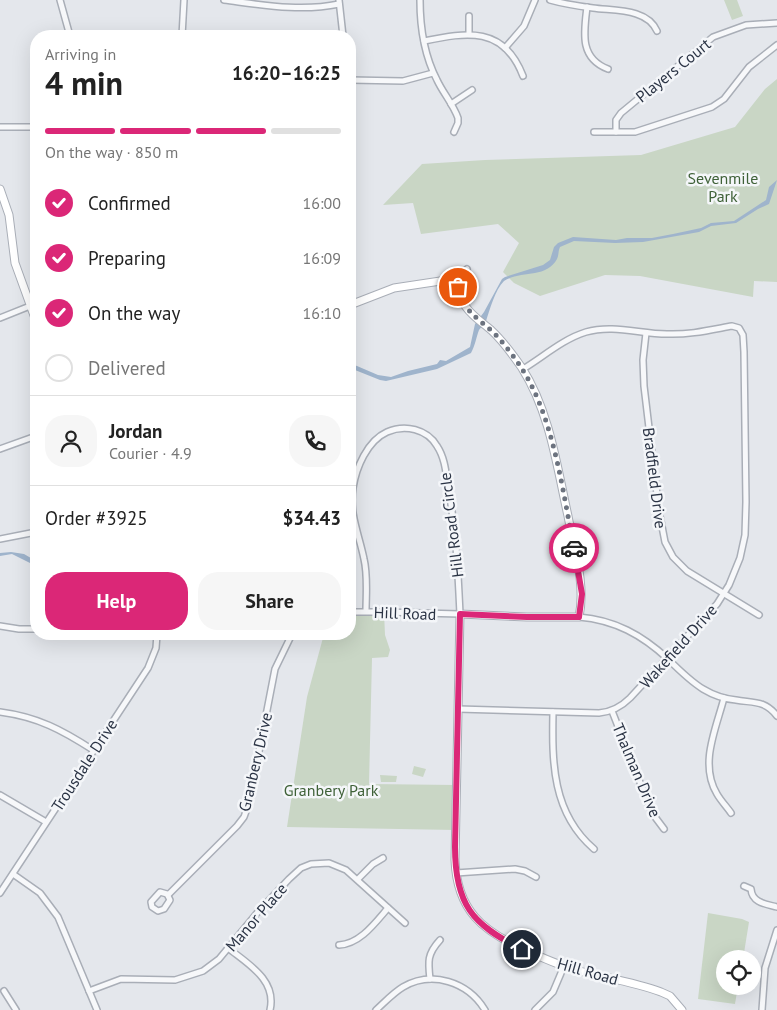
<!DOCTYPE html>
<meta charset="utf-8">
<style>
:root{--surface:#fff;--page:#f6f6f6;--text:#222;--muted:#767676;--line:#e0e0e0;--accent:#db2777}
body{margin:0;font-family:"PT Sans",sans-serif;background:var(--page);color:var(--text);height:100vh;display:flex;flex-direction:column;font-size:19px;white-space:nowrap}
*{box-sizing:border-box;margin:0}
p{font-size:16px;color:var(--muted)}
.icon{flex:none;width:28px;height:28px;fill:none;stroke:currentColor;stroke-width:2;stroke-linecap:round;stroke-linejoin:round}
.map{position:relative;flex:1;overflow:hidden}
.details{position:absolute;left:30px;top:30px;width:326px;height:610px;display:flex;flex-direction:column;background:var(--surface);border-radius:20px;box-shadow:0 5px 20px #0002}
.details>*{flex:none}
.buttons{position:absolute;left:716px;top:950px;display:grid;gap:10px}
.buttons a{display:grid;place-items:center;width:45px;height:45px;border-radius:50%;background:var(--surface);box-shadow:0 5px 20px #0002;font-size:25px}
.pin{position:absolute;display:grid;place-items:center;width:42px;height:42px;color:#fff;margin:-21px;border:2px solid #fff;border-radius:50%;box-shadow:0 1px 5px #0007}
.courier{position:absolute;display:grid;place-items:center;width:50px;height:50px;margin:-25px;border:4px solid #db2777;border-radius:50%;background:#fff;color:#222;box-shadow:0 1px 6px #0007}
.summary em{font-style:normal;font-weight:700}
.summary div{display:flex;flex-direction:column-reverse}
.summary{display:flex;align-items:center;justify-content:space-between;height:85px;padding:0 15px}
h1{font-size:32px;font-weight:700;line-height:38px}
.bar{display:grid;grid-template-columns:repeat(4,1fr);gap:8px 5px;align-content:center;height:60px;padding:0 15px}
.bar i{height:6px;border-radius:4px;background:var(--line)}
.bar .current{background:var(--accent)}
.bar p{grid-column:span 4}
.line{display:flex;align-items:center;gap:12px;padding:0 15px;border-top:1px solid var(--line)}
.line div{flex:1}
.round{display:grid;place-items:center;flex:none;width:52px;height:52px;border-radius:20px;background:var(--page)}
ol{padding:0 15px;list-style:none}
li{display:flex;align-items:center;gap:15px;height:55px}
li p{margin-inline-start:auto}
li .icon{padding:5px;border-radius:50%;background:var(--accent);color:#fff;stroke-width:4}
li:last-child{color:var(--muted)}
li i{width:28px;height:28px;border:2px solid var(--line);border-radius:50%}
.action{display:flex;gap:10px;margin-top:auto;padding:10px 15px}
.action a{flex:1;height:58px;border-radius:20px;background:var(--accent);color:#fff;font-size:20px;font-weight:700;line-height:58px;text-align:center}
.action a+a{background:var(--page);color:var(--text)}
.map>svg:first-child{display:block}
.green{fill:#c9d6c5}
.water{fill:#9fb4cc}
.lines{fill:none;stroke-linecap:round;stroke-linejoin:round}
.street-casing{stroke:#a9aeb7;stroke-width:8}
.secondary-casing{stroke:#a9aeb7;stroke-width:9}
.street{stroke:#f7f8fa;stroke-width:5}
.secondary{stroke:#fff;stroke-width:7}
.done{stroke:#6c737f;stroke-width:5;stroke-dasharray:0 9}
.route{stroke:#db2777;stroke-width:6}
.labels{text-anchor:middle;stroke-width:5;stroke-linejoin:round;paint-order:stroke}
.street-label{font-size:16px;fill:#2b3445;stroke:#f4f6f9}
.park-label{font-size:16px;fill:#3f6138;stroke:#f4f6f9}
</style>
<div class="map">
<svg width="777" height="1010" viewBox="0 0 777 1010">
<rect width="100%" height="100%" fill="#e4e7ec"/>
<!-- green -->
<g class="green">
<path d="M 724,0 L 737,0 L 743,16 L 732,20 Z"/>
<path d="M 777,79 L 777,282 L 754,281 L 753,297 L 640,276 L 605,275 L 540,296 L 514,283 L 503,272 L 519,243 L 498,224 L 421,234 L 413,203 L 383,205 L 422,164 L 485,160 L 641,155 L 735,127 L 765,89 Z"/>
<path d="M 350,612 L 384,612 L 385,635 L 390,650 L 388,657 L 372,658 L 369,784 L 456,785 L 455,830 L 287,827 L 307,697 L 324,634 L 350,634 Z"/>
<path d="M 414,766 L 426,769 L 423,777 L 412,774 Z"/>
<path d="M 380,775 L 397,776 L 396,782 L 381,782 Z"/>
<path d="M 708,913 L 742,919 L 749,922 L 743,959 L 725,959 L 725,986 L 738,986 L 735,1004 L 698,999 Z"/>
</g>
<!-- water -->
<g class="water">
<path d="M 777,180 L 769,204 L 758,209 L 736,223 L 711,226 L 699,232 L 643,242 L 615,243 L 574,241 L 560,247 C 558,251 559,255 557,259 C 546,279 521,270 504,281 C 495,290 490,309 486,321 C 485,324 481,327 479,330 C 476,338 475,346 471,353 L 437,369 L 386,381 L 380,380 L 350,368 L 350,363 L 378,375 L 391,377 L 408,371 L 437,364 L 440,360 L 446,361 L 470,347 L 475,324 L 484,312 L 502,279 L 505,277 L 543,265 L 550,260 L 554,247 L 558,243 L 573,237 L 616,240 L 627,238 L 652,238 L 673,234 L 701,228 L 711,223 L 734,221 L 766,200 L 769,187 Z"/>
<path d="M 11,552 L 24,554 L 36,561 L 36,566 L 12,554 L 0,556 L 0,553 Z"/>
</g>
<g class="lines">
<defs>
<g id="street">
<path d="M 60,0 L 70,36"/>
<path d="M 224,0 C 263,5 301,12 339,4"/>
<path d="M 339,0 L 343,36"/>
<path d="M 420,0 C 420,27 424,55 437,80 C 443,93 453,104 458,118 L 458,123 L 454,132"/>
<path d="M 550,0 C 564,4 578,6 593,8 C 614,11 647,8 657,31"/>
<path d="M 587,7 C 584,32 579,58 608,69"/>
<path d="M 469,34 L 469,16"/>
<path d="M 182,36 L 184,0"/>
<path d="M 424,41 C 467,32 504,26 523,76"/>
<path d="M 505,48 L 524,26 L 535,0"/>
<path d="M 350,80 L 403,81 L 433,73"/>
<path d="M 451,104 L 472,90"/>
<path d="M 0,127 L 36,127"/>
<path d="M 594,132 L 635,132 L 712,107 L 724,99 L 749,67 L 777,45"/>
<path d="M 616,132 L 616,120 L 621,113 L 713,37 L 746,25 L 777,23"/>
<path d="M 454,281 L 467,269"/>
<path d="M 0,318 L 30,306"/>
<path d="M 646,333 L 643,360 L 644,386 L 659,511 L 665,542 L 673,557 L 687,571 L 759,615"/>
<path d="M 0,449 L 36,436"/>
<path d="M 0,539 L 36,532"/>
<path d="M 350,612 L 384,612 L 460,614 C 458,571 456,529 448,486 C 446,473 445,458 437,446 C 427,429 405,424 387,432 C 367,441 356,468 353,488 C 349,514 359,534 364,559 C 368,576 366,594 366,612"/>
<path d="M 579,617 C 615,620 642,635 668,659 C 679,670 690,681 703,689 C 713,695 724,699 736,700 C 753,703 765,700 777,716"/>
<path d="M 0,626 L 19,629 L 36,629"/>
<path d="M 724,698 C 716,729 699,764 717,794 C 721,801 727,807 731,813"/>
<path d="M 458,709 L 599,713 C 611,712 621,707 630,698 L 717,604 L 729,585 L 740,558 L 745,535 L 746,502 L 744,352 L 743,335 L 739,328 L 732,326 C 710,330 689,335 667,334 C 640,334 613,324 586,332 C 563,339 543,357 523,369"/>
<path d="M 612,711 L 652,813 L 664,829"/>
<path d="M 0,712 C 38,717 62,730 93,750"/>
<path d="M 553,712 C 552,762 552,813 594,849"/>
<path d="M 0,795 L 46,822"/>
<path d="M 456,873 L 515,869 L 525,871 L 536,877"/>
<path d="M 13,874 L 40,893 L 58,917 L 97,1010"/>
<path d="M 358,879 L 373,864 L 383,858"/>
<path d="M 744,886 L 751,889 C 752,903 766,904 777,907"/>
<path d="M 160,892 L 167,894 L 170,900 L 164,909 L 158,911 L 152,907 L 151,902 Z"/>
<path d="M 0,893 L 148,668 L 156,648 L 157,634"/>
<path d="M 168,895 L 237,826 L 244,817 L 249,803 L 275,669 L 292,634"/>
<path d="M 339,945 C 360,944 375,923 388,908"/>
<path d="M 228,948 C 248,964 277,980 270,1010"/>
<path d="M 430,979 C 428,962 427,954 440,940"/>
<path d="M 4,991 L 16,1010"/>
<path d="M 89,991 L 121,979 L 175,980 L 203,971 L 219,959 L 257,913 L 289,879 L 301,868 L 311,864 L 329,863 L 346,870 L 405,923"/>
<path d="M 376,1010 C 385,1002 393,993 403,987 C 432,970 468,982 485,1010"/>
<path d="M 535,1010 L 553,992 L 564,966"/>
<path d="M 762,1010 L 765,968 L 777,930"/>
</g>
<g id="secondary">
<path d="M 0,189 L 9,215 L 15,263 L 36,321"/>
<path d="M 350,305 L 394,288 L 447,280 L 453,280 L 456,283 C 460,291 460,300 466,307 C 472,316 483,323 491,330 C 503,341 513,355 522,368 C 550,412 557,467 568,516 C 574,549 586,584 579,617 L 527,617 L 460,614 L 455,860 C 457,910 482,931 525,950 C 543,958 560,966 579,971 C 606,978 634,982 661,992 L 670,996 L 682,1010"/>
</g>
</defs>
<!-- street casing -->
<use href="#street" class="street-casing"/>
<!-- secondary casing -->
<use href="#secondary" class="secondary-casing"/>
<!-- street -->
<use href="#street" class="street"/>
<!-- secondary -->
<use href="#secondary" class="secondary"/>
</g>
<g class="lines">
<!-- done -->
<path class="done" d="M 458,287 C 461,308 477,318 492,331 C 501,340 509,350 516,360 C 553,410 562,488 574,548"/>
<!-- route -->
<path class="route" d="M 522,949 C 472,925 455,904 455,847 L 460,614 L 527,617 L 579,617 L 582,594 L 574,548"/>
</g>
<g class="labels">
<!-- street labels -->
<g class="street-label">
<text transform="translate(673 70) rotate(-39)" y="6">Players Court</text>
<text transform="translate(655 478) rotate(83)" y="6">Bradfield Drive</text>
<text transform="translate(451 525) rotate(-97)" y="6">Hill Road Circle</text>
<text transform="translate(405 613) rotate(2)" y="6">Hill Road</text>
<text transform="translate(678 646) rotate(-48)" y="6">Wakefield Drive</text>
<text transform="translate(255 762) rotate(-77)" y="6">Granbery Drive</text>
<text transform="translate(84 765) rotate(-57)" y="6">Trousdale Drive</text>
<text transform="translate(637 770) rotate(67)" y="6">Thalman Drive</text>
<text transform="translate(256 917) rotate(-49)" y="6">Manor Place</text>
<text transform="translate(588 971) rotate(16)" y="6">Hill Road</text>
</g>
<!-- park labels -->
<g class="park-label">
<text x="723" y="184">Sevenmile<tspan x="723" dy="18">Park</tspan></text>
<text x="331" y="796">Granbery Park</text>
</g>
</g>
</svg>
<div class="buttons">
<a><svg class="icon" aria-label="locate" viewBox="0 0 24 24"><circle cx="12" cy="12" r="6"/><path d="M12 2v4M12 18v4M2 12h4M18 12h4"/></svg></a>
</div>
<div class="pin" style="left:458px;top:287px;background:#ea580c"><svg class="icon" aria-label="bag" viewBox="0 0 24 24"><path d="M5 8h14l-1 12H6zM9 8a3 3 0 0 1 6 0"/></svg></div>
<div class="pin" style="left:522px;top:949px;background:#1f2937"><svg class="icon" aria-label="home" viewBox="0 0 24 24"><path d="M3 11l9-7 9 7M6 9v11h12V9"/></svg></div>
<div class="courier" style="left:574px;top:548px"><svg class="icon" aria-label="car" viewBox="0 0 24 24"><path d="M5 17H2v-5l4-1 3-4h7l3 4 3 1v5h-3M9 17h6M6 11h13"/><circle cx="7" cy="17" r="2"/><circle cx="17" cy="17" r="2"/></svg></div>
<section class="details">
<div class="summary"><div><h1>4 min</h1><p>Arriving in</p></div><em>16:20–16:25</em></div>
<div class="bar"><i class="current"></i><i class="current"></i><i class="current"></i><i></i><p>On the way · 850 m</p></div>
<ol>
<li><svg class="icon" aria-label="check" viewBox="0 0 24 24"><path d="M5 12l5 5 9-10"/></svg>Confirmed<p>16:00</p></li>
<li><svg class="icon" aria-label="check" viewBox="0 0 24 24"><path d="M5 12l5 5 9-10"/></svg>Preparing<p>16:09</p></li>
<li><svg class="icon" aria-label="check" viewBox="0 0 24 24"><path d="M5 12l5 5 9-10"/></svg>On the way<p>16:10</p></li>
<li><i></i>Delivered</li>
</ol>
<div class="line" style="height:90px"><a class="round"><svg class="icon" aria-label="person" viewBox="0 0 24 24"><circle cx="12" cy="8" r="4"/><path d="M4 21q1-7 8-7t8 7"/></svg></a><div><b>Jordan</b><p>Courier · 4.9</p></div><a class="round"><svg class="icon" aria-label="phone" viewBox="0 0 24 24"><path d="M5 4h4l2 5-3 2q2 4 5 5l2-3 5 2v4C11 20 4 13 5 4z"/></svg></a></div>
<div class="line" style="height:65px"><div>Order #3925</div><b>$34.43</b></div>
<div class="action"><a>Help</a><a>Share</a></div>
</section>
</div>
